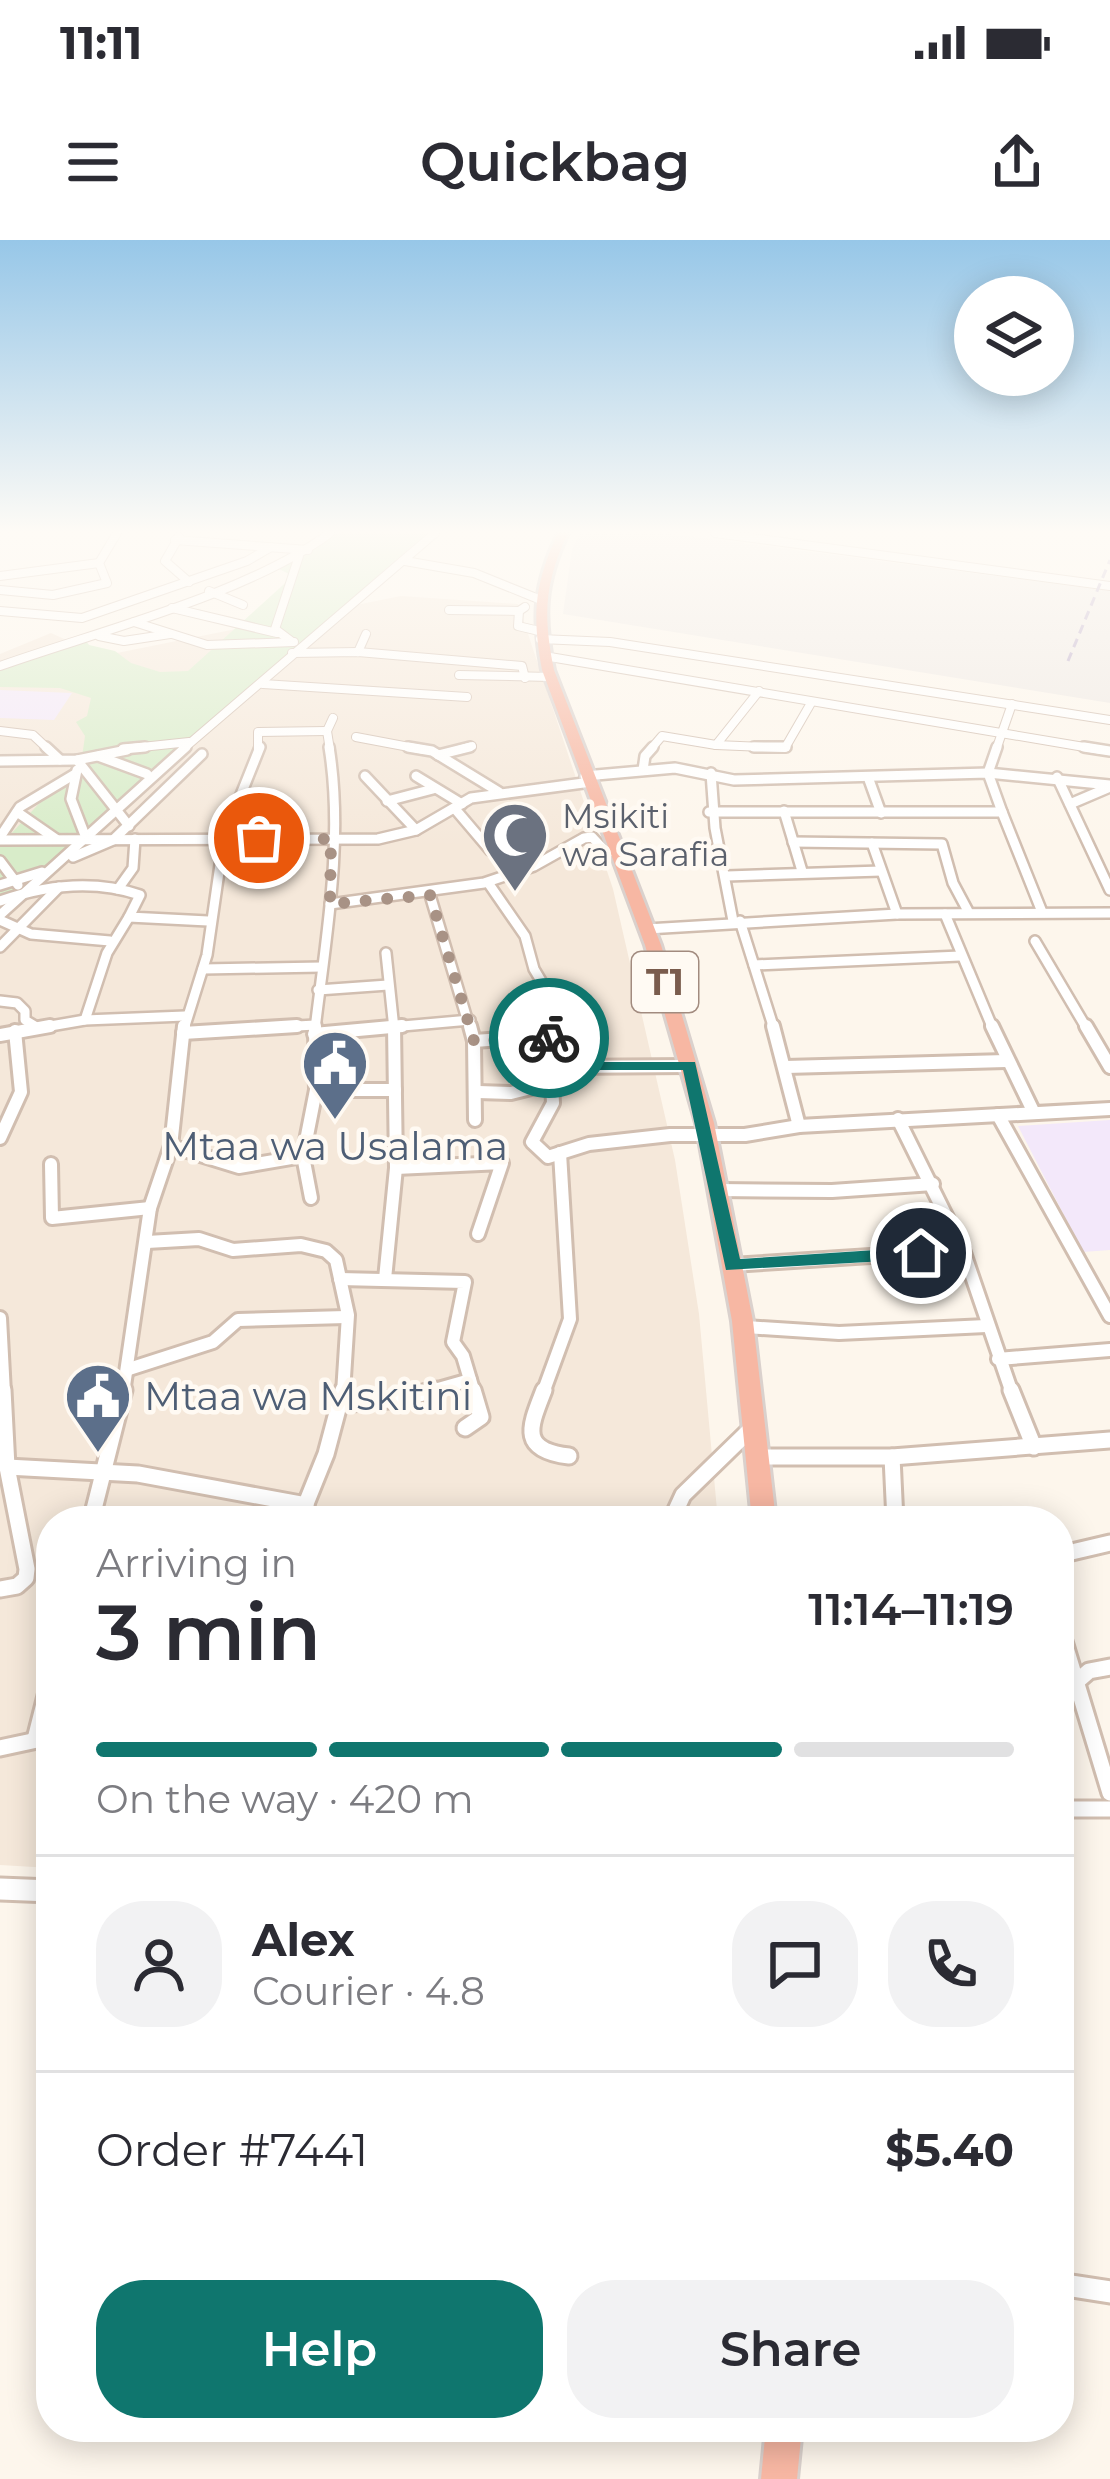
<!DOCTYPE html>
<meta charset="utf-8">
<style>
:root{--surface:#fff;--page:#f2f2f3;--text:#2b2b33;--muted:#7c7c81;--line:#e1e1e2;--accent:#0f766e}
body{margin:0;font-family:Montserrat,sans-serif;background:var(--page);color:var(--text);height:100vh;display:flex;flex-direction:column;font-size:45px;white-space:nowrap}
*{box-sizing:border-box;margin:0}
p{font-size:39px;color:var(--muted)}
.icon{flex:none;width:66px;height:66px;fill:none;stroke:currentColor;stroke-width:2;stroke-linecap:round;stroke-linejoin:round}
.map{position:relative;flex:1;overflow:hidden}
.side{position:absolute;left:36px;top:1266px;width:1038px;height:936px;display:flex;flex-direction:column;background:var(--surface);border-radius:48px;box-shadow:0 6px 30px #0003}
.side>*{flex:none}
.controls{position:absolute;left:954px;top:36px;display:grid;gap:24px}
.controls a{display:grid;place-items:center;width:120px;height:120px;border-radius:50%;background:var(--surface);box-shadow:0 6px 30px #0003;font-size:60px}
.pin{position:absolute;display:grid;place-items:center;width:102px;height:102px;color:#fff;margin:-51px;border:6px solid #fff;border-radius:50%;box-shadow:0 3px 12px #0007}
.courier{position:absolute;display:grid;place-items:center;width:120px;height:120px;margin:-60px;border:9px solid #0f766e;border-radius:50%;background:#fff;color:#222;box-shadow:0 3px 15px #0007}
.headline em{font-style:normal;font-weight:600}
.headline div{display:flex;flex-direction:column-reverse}
.headline{display:flex;align-items:center;justify-content:space-between;height:204px;padding:0 60px}
h1{font-size:78px;font-weight:600;line-height:90px}
.bar{display:grid;grid-template-columns:repeat(4,1fr);gap:18px 12px;align-content:center;height:144px;padding:0 60px}
.bar i{height:15px;border-radius:9px;background:var(--line)}
.bar .selected{background:var(--accent)}
.bar p{grid-column:span 4}
.line{display:flex;align-items:center;gap:30px;padding:0 60px;border-top:3px solid var(--line)}
.line div{flex:1}
.round{display:grid;place-items:center;flex:none;width:126px;height:126px;border-radius:48px;background:var(--page)}
.cta{display:flex;gap:24px;margin-top:auto;padding:24px 60px}
.cta a{flex:1;height:138px;border-radius:48px;background:var(--accent);color:#fff;font-size:48px;font-weight:600;line-height:138px;text-align:center}
.cta a+a{background:var(--page);color:var(--text)}
.status{display:flex;justify-content:space-between;align-items:center;height:84px;padding:0 60px;background:var(--surface);direction:ltr}
.status svg{height:33px;fill:currentColor}
header{display:flex;justify-content:space-between;align-items:center;height:156px;padding:0 60px;background:var(--surface);font-size:54px;font-weight:600}
.map>svg:first-child{display:block}
.residential{fill:#f5e8da}
.industrial{fill:#efe9e4}
.education{fill:#f3e8fa}
.green{fill:#d8ecc9}
.lines{fill:none;stroke-linecap:round;stroke-linejoin:round}
.minor-far4-casing{stroke:#d1beb0;stroke-width:10}
.minor-far3-casing{stroke:#d1beb0;stroke-width:14}
.minor-far2-casing{stroke:#d1beb0;stroke-width:18}
.minor-far1-casing{stroke:#d1beb0;stroke-width:21}
.minor-casing{stroke:#d1beb0;stroke-width:27}
.highway-casing{stroke:#dad1cd;stroke-width:6}
.minor-far4{stroke:#fff;stroke-width:8}
.minor-far3{stroke:#fff;stroke-width:9}
.minor-far2{stroke:#fff;stroke-width:12}
.minor-far1{stroke:#fff;stroke-width:15}
.minor{stroke:#fff;stroke-width:21}
.highway{fill:#f7b7a3;fill-rule:evenodd}
.rail{stroke:#b9a8c9;stroke-width:3;stroke-dasharray:9 6;stroke-linecap:butt}
.route{fill:#0f766e}
.done{stroke:#a89285;stroke-width:12;stroke-dasharray:0 21.6}
.labels{text-anchor:middle;stroke-width:9;stroke-linejoin:round;paint-order:stroke}
.far-worship-label{font-size:33px;fill:#5b616d;stroke:#fffaf3;text-anchor:start}
.shield{fill:#fffaf3;stroke:#a28b7f;stroke-width:3}
.shield-label{font-size:36px;font-weight:bold;fill:#7a5c4d}
.service-label{font-size:39px;fill:#4e5e75;stroke:#fffaf3}
</style>
<div class="status"><b>11:11</b><svg viewBox="0 0 49 12"><path d="M0 12V9h3v3zM5 12V6h3v6zM10 12V3h3v9zM15 12V0h3v12zM26 1h20v11H26zM47 4h2v5h-2z"/></svg></div>
<header><svg class="icon" aria-label="menu" viewBox="0 0 24 24"><path d="M4 6h16M4 12h16M4 18h16"/></svg>Quickbag<svg class="icon" aria-label="share" viewBox="0 0 24 24"><path d="M12 15V3M7 8l5-5 5 5M5 13v7h14v-7"/></svg></header>
<div class="map">
<svg width="1110" height="2239" viewBox="0 0 1110 2239">
<rect width="100%" height="100%" fill="#fdf6ec"/>
<!-- residential -->
<path class="residential" d="M 401,356 L 518,364 L 613,649 L 675,920 L 699,1074 L 718,1281 L 51,1281 L 51,1628 L 0,1625 L 0,414 L 51,393 L 102,416 Z"/>
<!-- industrial -->
<path class="industrial" d="M 580,293 L 664,293 L 1110,351 L 1110,463 L 563,374 L 572,309 Z"/>
<!-- education -->
<g class="education">
<path d="M 0,450 L 72,453 L 54,480 L 0,478 Z"/>
<path d="M 1110,880 L 1110,1010 L 1083,1012 L 1018,886 Z"/>
</g>
<!-- green -->
<g class="green">
<path d="M 336,293 L 427,293 L 81,596 L 9,596 L 82,517 L 85,496 L 76,482 L 87,476 L 91,458 L 60,448 L 0,447 L 0,431 L 85,400 L 89,405 L 115,411 L 131,423 L 160,432 L 188,431 L 293,336 L 279,329 Z"/>
<path d="M 80,599 L 0,675 L 0,603 Z"/>
</g>
<g class="lines">
<defs>
<g id="minor-far4">
<path d="M 715,293 L 1110,346"/>
<path d="M 179,297 L 165,321 L 189,342"/>
<path d="M 175,300 L 308,310"/>
<path d="M 405,321 L 474,333 L 541,360"/>
<path d="M 0,336 L 99,323"/>
<path d="M 0,350 L 53,355 L 107,343 L 99,323 L 117,293"/>
<path d="M 209,351 L 243,365"/>
<path d="M 525,367 L 519,371 L 518,386 L 539,391"/>
<path d="M 172,368 L 277,393"/>
<path d="M 449,370 L 519,371"/>
<path d="M 0,371 L 82,378 L 247,321 L 271,307"/>
<path d="M 134,382 L 207,405 L 294,402"/>
<path d="M 99,396 L 124,401 L 170,394"/>
<path d="M 540,399 L 610,402 L 1110,480"/>
<path d="M 291,401 L 275,389 L 299,316"/>
<path d="M 358,412 L 366,394"/>
<path d="M 292,413 L 358,412 L 522,426 L 525,438"/>
<path d="M 544,416 L 1102,510"/>
<path d="M 0,426 C 99,391 248,354 330,293"/>
<path d="M 459,435 L 550,437"/>
<path d="M 263,444 L 467,457"/>
<path d="M 0,491 L 33,495 L 49,510"/>
<path d="M 356,497 L 425,510"/>
<path d="M 716,505 L 785,508 L 811,463"/>
<path d="M 123,509 L 189,502"/>
<path d="M 182,510 L 435,293"/>
<path d="M 258,510 L 258,492 L 327,491"/>
<path d="M 330,510 L 327,491 L 333,478"/>
<path d="M 458,510 L 472,506"/>
<path d="M 650,510 L 662,496 L 716,505 L 759,451"/>
<path d="M 996,510 L 1012,464"/>
</g>
<g id="minor-far3">
<path d="M 46,507 L 60,520"/>
<path d="M 408,507 L 432,511 L 499,552"/>
<path d="M 754,507 L 786,507"/>
<path d="M 997,507 L 988,533 L 1002,572"/>
<path d="M 1084,507 L 1110,511"/>
<path d="M 123,509 L 145,507"/>
<path d="M 438,515 L 470,507"/>
<path d="M 98,516 L 147,534"/>
<path d="M 77,520 L 129,586"/>
<path d="M 0,521 L 77,520 L 127,510"/>
<path d="M 77,530 L 71,559 L 86,598"/>
<path d="M 643,530 L 645,516 L 653,507"/>
<path d="M 711,533 L 715,588 L 733,681"/>
<path d="M 365,536 L 416,590"/>
<path d="M 416,536 L 462,564"/>
<path d="M 585,536 L 675,528 L 734,540 L 988,533 L 1110,545"/>
<path d="M 868,537 L 881,573"/>
<path d="M 1057,537 L 1110,650"/>
<path d="M 387,561 L 433,549"/>
<path d="M 1070,564 L 1110,547"/>
<path d="M 456,570 L 490,610 L 522,632"/>
<path d="M 784,571 L 802,631"/>
<path d="M 17,572 L 56,599"/>
<path d="M 709,572 L 1002,572 L 1042,672"/>
<path d="M 0,597 L 20,567 L 75,534"/>
<path d="M 0,600 L 378,599 L 416,590 L 471,558 L 591,542"/>
<path d="M 793,602 L 942,604 L 953,643 L 969,673"/>
<path d="M 872,603 L 897,674"/>
<path d="M 73,617 L 113,600 L 202,514"/>
<path d="M 0,621 L 18,645"/>
<path d="M 727,636 L 881,631"/>
<path d="M 489,644 L 525,696 L 534,729 L 553,761 L 549,789"/>
<path d="M 0,645 L 42,632"/>
<path d="M 118,649 L 133,628 L 135,599"/>
<path d="M 430,655 L 470,789"/>
<path d="M 0,661 C 46,645 93,639 140,655 L 129,677 L 208,681"/>
<path d="M 330,664 L 484,643 L 534,626 L 584,598 L 592,597 L 606,612 L 617,610"/>
<path d="M 945,674 L 993,789"/>
<path d="M 0,675 L 186,507"/>
<path d="M 0,680 L 31,694 L 110,701"/>
<path d="M 740,681 L 774,789"/>
<path d="M 647,689 L 897,674 L 1110,673"/>
<path d="M 1035,701 L 1087,789"/>
<path d="M 0,707 L 59,647"/>
<path d="M 386,713 L 394,789"/>
<path d="M 754,725 L 960,716"/>
<path d="M 203,729 L 322,727"/>
<path d="M 318,750 L 388,745"/>
<path d="M 0,761 L 17,763 L 25,771 L 25,780 L 35,786"/>
<path d="M 85,780 L 107,713 L 129,677"/>
<path d="M 33,789 L 85,780 L 185,776"/>
<path d="M 184,789 L 207,715 L 224,597 L 260,507"/>
<path d="M 247,789 L 315,785"/>
<path d="M 315,789 C 326,697 344,599 329,507"/>
<path d="M 369,789 L 470,780"/>
</g>
<g id="minor-far2">
<path d="M 470,786 L 474,801 L 475,880"/>
<path d="M 549,786 L 553,863 L 532,902 L 548,917 L 589,904 L 670,895 L 745,895 L 799,886 L 1110,869"/>
<path d="M 773,786 L 799,886"/>
<path d="M 992,786 L 1034,873"/>
<path d="M 1086,786 L 1110,827"/>
<path d="M 183,793 L 297,786"/>
<path d="M 314,794 L 402,786"/>
<path d="M 0,795 L 50,786"/>
<path d="M 474,801 L 549,796"/>
<path d="M 556,827 L 690,826"/>
<path d="M 786,827 L 1006,821"/>
<path d="M 316,850 L 395,850"/>
<path d="M 478,852 L 511,853 L 555,842"/>
<path d="M 998,875 L 1110,1076"/>
<path d="M 898,879 L 963,1010 L 1012,1153"/>
<path d="M 0,898 L 21,852 L 15,791"/>
<path d="M 171,906 L 239,927 L 303,916"/>
<path d="M 51,924 L 52,978 L 150,968"/>
<path d="M 396,928 L 502,923 L 478,994"/>
<path d="M 718,950 L 832,951 L 933,944"/>
<path d="M 311,958 L 303,916 L 316,850 L 315,786"/>
<path d="M 147,1002 L 199,999 L 233,1010 L 301,1005 L 326,1011 L 336,1020 L 348,1075 L 343,1153"/>
<path d="M 732,1025 L 963,1010"/>
<path d="M 340,1039 L 465,1042 L 453,1102 L 463,1116 L 474,1153"/>
<path d="M 385,1039 L 396,928 L 394,786"/>
<path d="M 0,1078 L 4,1153"/>
<path d="M 746,1087 L 839,1093 L 986,1086"/>
<path d="M 998,1119 L 1110,1110"/>
<path d="M 129,1129 L 213,1102 L 238,1080 L 346,1077"/>
<path d="M 123,1153 L 150,968 L 171,906 L 184,786"/>
<path d="M 424,1153 L 470,1140"/>
<path d="M 543,1153 L 570,1079 L 560,913"/>
</g>
<g id="minor-far1">
<path d="M 544,1150 C 530,1186 518,1210 569,1216"/>
<path d="M 1011,1150 L 1034,1207"/>
<path d="M 339,1164 L 400,1159 L 435,1150"/>
<path d="M 465,1188 L 481,1177 L 473,1150"/>
<path d="M 759,1217 L 892,1217 L 1110,1200"/>
<path d="M 892,1217 L 895,1281"/>
<path d="M 7,1227 L 138,1234 L 306,1265"/>
<path d="M 91,1281 L 124,1150"/>
<path d="M 299,1281 L 326,1214 L 343,1150"/>
<path d="M 671,1281 L 683,1255 L 755,1185"/>
<path d="M 1059,1315 L 1110,1303"/>
<path d="M 0,1349 L 17,1346 L 26,1338 L 27,1329 L 7,1227 L 3,1150"/>
<path d="M 1059,1385 L 1110,1553"/>
<path d="M 1074,1444 L 1089,1431 L 1110,1427"/>
<path d="M 35,1499 L 51,1436"/>
<path d="M 0,1508 L 51,1497"/>
<path d="M 1059,1569 L 1110,1569"/>
</g>
<g id="minor">
<path d="M 0,1649 L 51,1651"/>
<path d="M 1059,2044 L 1110,2052"/>
</g>
<g id="highway">
<path d="M 558,293 L 568,293 C 544,344 543,376 554,430 L 661,705 L 714,883 L 753,1081 L 776,1281 L 752,1281 L 732,1081 L 696,883 L 645,705 L 542,430 C 532,376 534,344 558,293 Z"/>
<path d="M 766,2187 L 802,2187 L 797,2239 L 761,2239 Z"/>
</g>
</defs>
<!-- minor-far4 casing -->
<use href="#minor-far4" class="minor-far4-casing"/>
<!-- minor-far3 casing -->
<use href="#minor-far3" class="minor-far3-casing"/>
<!-- minor-far2 casing -->
<use href="#minor-far2" class="minor-far2-casing"/>
<!-- minor-far1 casing -->
<use href="#minor-far1" class="minor-far1-casing"/>
<!-- minor casing -->
<use href="#minor" class="minor-casing"/>
<!-- highway casing -->
<use href="#highway" class="highway-casing"/>
<!-- minor-far4 -->
<use href="#minor-far4" class="minor-far4"/>
<!-- minor-far3 -->
<use href="#minor-far3" class="minor-far3"/>
<!-- minor-far2 -->
<use href="#minor-far2" class="minor-far2"/>
<!-- minor-far1 -->
<use href="#minor-far1" class="minor-far1"/>
<!-- minor -->
<use href="#minor" class="minor"/>
<!-- highway -->
<use href="#highway" class="highway"/>
<!-- rail -->
<path class="rail" d="M 1068,421 L 1110,320"/>
</g>
<!-- sky -->
<linearGradient id="sky" x2="0" y2="1"><stop stop-color="#97c7e8"/><stop offset="0.48" stop-color="#fefbf6"/><stop offset="1" stop-color="#fefbf6" stop-opacity="0"/></linearGradient>
<rect width="1110" height="607" fill="url(#sky)"/>
<!-- route -->
<path class="route" d="M 549,793 L 557,798 L 563,822 L 695,822 L 740,1019 L 921,1007 L 930,1013 L 921,1019 L 726,1030 L 683,830 L 550,830 L 541,798 Z"/>
<g class="lines">
<!-- done -->
<path class="done" d="M 259,598 L 331,599 L 330,664 L 430,655 L 474,801 L 549,798"/>
</g>
<!-- icons -->
<defs>
<symbol id="mosque-pin" viewBox="-11 -11 22 30"><path d="M0 17L-7.5 6A9.5 9.5 0 1 1 7.5 6Z" fill="#6b7280" stroke="#fffaf3"/><path d="M3.5-4.9A6 6 0 1 0 3.5 4.9A5 5 0 1 1 3.5-4.9Z" fill="#fff"/></symbol>
<symbol id="civic-pin" viewBox="-11 -11 22 30"><path d="M0 17L-7.5 6A9.5 9.5 0 1 1 7.5 6Z" fill="#5c6f8a" stroke="#fffaf3"/><path d="M-.6-6.5H3V-4.5H.6V-3L4-1V1h2V6H-6V1h2V-1L-.6-3ZM-1.2 2.5V6h2.4V2.5Z" fill="#fff"/></symbol>
</defs>
<g fill-rule="evenodd">
<use href="#mosque-pin" x="477" y="557" width="76" height="104"/>
<use href="#civic-pin" x="297" y="785" width="76" height="104"/>
<use href="#civic-pin" x="60" y="1118" width="76" height="104"/>
</g>
<g class="labels">
<!-- far-worship labels -->
<g class="far-worship-label">
<text x="562" y="588">Msikiti<tspan x="562" dy="38">wa Sarafia</tspan></text>
</g>
<!-- shield labels -->
<rect class="shield" x="632" y="712" width="66" height="60" rx="9"/>
<g class="shield-label">
<text x="665" y="755">T1</text>
</g>
<!-- service labels -->
<g class="service-label">
<text x="335" y="920">Mtaa wa Usalama</text>
<text x="144" y="1170" text-anchor="start">Mtaa wa Mskitini</text>
</g>
</g>
</svg>
<div class="controls">
<a><svg class="icon" aria-label="layers" viewBox="0 0 24 24"><path d="M12 4l9 5-9 5-9-5zM3 14l9 5 9-5"/></svg></a>
</div>
<div class="pin" style="left:259px;top:598px;background:#ea580c"><svg class="icon" aria-label="bag" viewBox="0 0 24 24"><path d="M5 8h14l-1 12H6zM9 8a3 3 0 0 1 6 0"/></svg></div>
<div class="pin" style="left:921px;top:1013px;background:#1f2937"><svg class="icon" aria-label="home" viewBox="0 0 24 24"><path d="M3 11l9-7 9 7M6 9v11h12V9"/></svg></div>
<div class="courier" style="left:549px;top:798px"><svg class="icon" aria-label="bike" viewBox="0 0 24 24"><circle cx="6" cy="16" r="4"/><circle cx="18" cy="16" r="4"/><path d="M6 16l4-8h5l3 8M10 8l3 8H6M13 5h3"/></svg></div>
<section class="side">
<div class="headline"><div><h1>3 min</h1><p>Arriving in</p></div><em>11:14–11:19</em></div>
<div class="bar"><i class="selected"></i><i class="selected"></i><i class="selected"></i><i></i><p>On the way · 420 m</p></div>
<div class="line" style="height:216px"><a class="round"><svg class="icon" aria-label="person" viewBox="0 0 24 24"><circle cx="12" cy="8" r="4"/><path d="M4 21q1-7 8-7t8 7"/></svg></a><div><b>Alex</b><p>Courier · 4.8</p></div><a class="round"><svg class="icon" aria-label="chat" viewBox="0 0 24 24"><path d="M4 5h16v11H9l-5 4z"/></svg></a><a class="round"><svg class="icon" aria-label="phone" viewBox="0 0 24 24"><path d="M5 4h4l2 5-3 2q2 4 5 5l2-3 5 2v4C11 20 4 13 5 4z"/></svg></a></div>
<div class="line" style="height:156px"><div>Order #7441</div><b>$5.40</b></div>
<div class="cta"><a>Help</a><a>Share</a></div>
</section>
</div>
